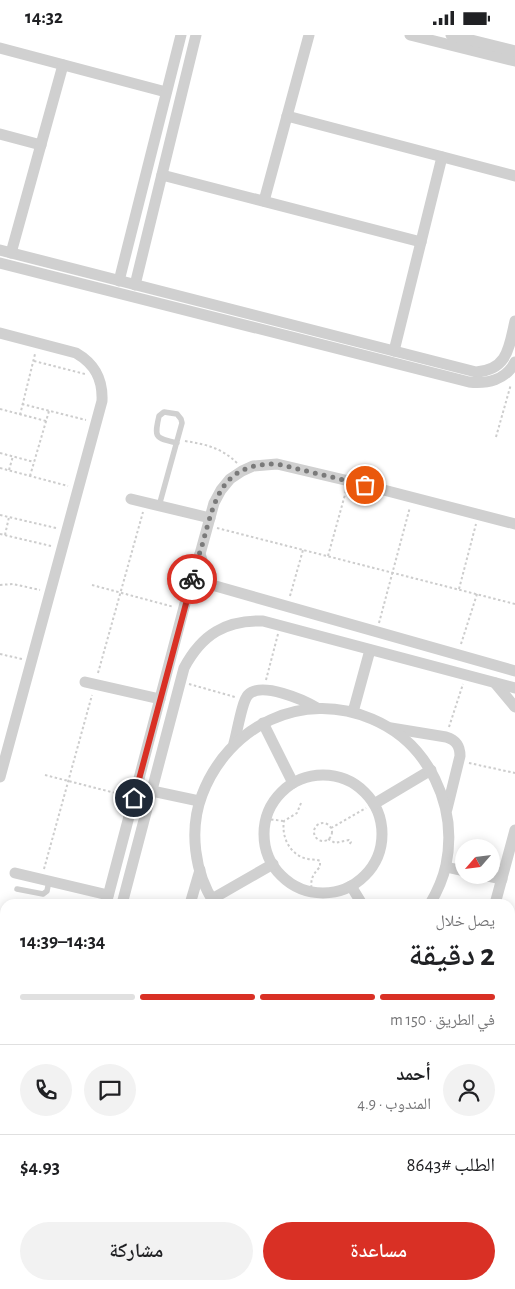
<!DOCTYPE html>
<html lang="ar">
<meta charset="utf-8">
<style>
:root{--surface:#fff;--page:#f2f2f2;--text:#202124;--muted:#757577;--line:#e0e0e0;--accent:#d93025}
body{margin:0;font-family:"Alegreya Sans","Noto Naskh Arabic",sans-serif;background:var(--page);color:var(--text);direction:rtl;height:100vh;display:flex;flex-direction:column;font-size:19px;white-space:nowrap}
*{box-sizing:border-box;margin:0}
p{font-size:16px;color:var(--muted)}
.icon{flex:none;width:28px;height:28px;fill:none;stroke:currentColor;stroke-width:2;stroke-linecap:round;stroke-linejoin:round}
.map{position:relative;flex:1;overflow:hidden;direction:ltr}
.details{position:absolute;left:0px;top:864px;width:515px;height:391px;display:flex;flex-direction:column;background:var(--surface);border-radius:15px 15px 0 0;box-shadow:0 2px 12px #0003;direction:rtl}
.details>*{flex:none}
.needle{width:32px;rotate:242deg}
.controls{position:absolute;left:455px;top:804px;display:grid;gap:10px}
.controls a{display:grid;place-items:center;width:45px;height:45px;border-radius:50%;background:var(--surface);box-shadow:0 2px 12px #0003;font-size:25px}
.pin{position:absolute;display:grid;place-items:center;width:42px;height:42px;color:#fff;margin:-21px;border:2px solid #fff;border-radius:50%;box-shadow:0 1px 5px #0007}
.courier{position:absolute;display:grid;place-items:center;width:50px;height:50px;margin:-25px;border:4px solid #d93025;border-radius:50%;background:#fff;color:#222;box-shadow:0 1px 6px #0007}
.head em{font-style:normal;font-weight:600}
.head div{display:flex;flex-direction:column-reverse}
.head{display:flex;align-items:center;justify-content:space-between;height:85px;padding:0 20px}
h1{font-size:32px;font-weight:600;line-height:38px}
.bar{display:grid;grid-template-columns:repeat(4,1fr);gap:8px 5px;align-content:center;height:60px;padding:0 20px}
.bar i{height:6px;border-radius:4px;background:var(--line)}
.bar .selected{background:var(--accent)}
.bar p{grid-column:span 4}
.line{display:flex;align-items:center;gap:12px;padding:0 20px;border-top:1px solid var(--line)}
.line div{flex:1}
.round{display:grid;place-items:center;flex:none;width:52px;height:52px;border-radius:26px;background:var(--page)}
.button{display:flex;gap:10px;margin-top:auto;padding:10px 20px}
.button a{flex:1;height:58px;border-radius:30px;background:var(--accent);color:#fff;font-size:20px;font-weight:600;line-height:58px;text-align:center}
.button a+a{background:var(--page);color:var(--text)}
.status{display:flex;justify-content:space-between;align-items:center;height:35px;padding:0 25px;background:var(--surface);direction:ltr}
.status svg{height:14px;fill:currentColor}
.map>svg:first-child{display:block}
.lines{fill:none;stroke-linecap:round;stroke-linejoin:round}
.path{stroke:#cdcdcd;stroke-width:2;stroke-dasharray:2.5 2.5;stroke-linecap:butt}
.lane{stroke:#d0d0d0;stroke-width:5.5}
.street{stroke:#d0d0d0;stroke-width:11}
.done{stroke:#7a7a7a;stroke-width:5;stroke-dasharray:0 9}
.route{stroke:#d93025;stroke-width:6}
</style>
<div class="status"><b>14:32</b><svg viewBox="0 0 49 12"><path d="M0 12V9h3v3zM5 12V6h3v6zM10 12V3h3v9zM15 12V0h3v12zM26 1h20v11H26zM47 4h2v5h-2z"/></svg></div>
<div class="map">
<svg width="515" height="1254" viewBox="0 0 515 1254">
<rect width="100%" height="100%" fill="#fff"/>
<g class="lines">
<!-- path -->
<g class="path">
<path d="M 34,326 L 85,339"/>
<path d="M 22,369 L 86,385"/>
<path d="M 0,374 L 46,386"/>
<path d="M 20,380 L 35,319"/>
<path d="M 496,402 L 511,349"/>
<path d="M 185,406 C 205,409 222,413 237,428"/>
<path d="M 0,418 L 34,427"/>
<path d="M 0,433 L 68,451"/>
<path d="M 9,435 L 13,421"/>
<path d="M 30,441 L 49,376"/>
<path d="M 0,480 L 56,493"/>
<path d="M 217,493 L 515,569"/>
<path d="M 0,499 L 51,511"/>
<path d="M 5,500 L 9,482"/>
<path d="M 328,521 L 346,456"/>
<path d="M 0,550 L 13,549 L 40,555"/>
<path d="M 92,550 L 174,572"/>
<path d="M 459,554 L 476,489"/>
<path d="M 290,561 L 303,515"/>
<path d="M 379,588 L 410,472"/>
<path d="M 461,609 L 477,559"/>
<path d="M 0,619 L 22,624"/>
<path d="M 98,638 L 143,477"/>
<path d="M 266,645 L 278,599"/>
<path d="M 189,649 L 235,662"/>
<path d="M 449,692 L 463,649"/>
<path d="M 469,728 L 515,738"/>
<path d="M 45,740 L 123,760"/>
<path d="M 301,768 L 297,778 L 284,786 C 281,803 291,821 308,824 C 312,825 316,824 320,826 L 320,832 C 312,840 310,845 312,857"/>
<path d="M 266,784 L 284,786"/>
<circle cx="323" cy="797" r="9"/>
<path d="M 331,793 L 366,773"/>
<path d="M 328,804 L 335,808 L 349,805 L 351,807 L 349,810"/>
<path d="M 44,834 L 92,660"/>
<path d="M 510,909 L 515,910"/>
<path d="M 0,1135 L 5,1136"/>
<path d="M 65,1250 L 70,1251"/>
<path d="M 241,1250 L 243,1254"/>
<path d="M 275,1250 L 282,1252 L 288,1250"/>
<path d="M 357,1250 L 360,1254"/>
<path d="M 82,1254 L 83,1250"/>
<path d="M 258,1254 L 270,1250"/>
<path d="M 393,1254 L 397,1250"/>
</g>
<!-- lane -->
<g class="lane">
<path d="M 159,471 L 182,388 L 181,384 L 177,379 L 164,377 L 159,381 C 154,403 155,403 177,408"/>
<path d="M 17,854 L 43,859 L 47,856 L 49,846"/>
<path d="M 510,1172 L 515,1171"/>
</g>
<!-- street -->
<g class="street">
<path d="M 410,0 L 515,26"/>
<path d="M 451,0 L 515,16"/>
<path d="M 0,13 L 166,57"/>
<path d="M 287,81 L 515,141"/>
<path d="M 0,99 L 41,110"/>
<path d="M 162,140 L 421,207"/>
<path d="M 264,166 L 309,0"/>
<path d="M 0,215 L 476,337 C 508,335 509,312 515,286"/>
<path d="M 11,218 L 63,30"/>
<path d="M 0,228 L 469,347 C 487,349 506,345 515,327"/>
<path d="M 119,246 L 181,0"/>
<path d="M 135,250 L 196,0"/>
<path d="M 0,298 L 76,318 C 95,329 103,344 102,366 L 0,742"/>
<path d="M 394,316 L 442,122"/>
<path d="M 131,464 L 210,483"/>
<path d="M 200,519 L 206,538 L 212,550"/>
<path d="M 191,554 L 195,532 L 200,519 L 214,468 L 221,455 L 230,444 L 242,436 L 253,431 L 277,429 L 349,446 L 515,489"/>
<path d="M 85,647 L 160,664"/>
<path d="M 495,648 L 515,672"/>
<path d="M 353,677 L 370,615"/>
<path d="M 263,688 L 293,748"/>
<path d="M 391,693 L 446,702 C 456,705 460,711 460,721 L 447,774"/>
<path d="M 234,708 C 237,698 242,666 248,660 C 261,646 304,665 317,673"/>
<circle cx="323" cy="799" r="59"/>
<path d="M 152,756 L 199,766"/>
<path d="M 374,769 L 431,735"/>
<path d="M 446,832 L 464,836"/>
<path d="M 15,838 L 108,860"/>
<path d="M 483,840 L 502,844"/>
<path d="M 351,851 L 362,869"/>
<path d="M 212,864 L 273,829"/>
<path d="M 106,869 L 187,561 C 192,549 201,548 212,550 L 515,636"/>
<path d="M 122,869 L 184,633 C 202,599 226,585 263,586 L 515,653"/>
<path d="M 190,869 L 200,835"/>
<path d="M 215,869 C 194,838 189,794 202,760 C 228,691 302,654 372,684 C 429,708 458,771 446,830 C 443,844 437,857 430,869"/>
<path d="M 495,869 L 515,795"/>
<path d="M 0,1010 L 5,1012"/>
<path d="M 510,1011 L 515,1009"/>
<path d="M 510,1039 L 515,1038"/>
<path d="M 0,1040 L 5,1041"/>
<path d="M 0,1055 L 5,1056"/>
<path d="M 510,1068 L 515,1067"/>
<path d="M 510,1082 L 515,1148"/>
<path d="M 0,1216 L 5,1217"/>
<path d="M 510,1217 L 515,1213"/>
<path d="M 10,1254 L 11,1250"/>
<path d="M 170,1254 L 171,1250"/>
<path d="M 471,1254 L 475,1250"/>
</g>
</g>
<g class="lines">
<!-- done -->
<path class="done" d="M 192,544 C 194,531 200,519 203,507 C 215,463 222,428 277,429 L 365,450"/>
<!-- route -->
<path class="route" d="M 134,763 L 188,561 L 191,554 L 192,544"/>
</g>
</svg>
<div class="controls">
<a><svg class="needle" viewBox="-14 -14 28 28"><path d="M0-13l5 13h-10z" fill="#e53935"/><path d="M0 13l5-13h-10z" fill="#757577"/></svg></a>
</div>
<div class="pin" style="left:365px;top:450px;background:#ea580c"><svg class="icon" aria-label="bag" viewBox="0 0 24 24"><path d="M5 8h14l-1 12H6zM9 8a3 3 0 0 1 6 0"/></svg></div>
<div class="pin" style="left:134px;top:763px;background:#1f2937"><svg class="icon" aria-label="home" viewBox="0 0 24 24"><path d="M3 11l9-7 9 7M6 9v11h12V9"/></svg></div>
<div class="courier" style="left:192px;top:544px"><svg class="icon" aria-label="bike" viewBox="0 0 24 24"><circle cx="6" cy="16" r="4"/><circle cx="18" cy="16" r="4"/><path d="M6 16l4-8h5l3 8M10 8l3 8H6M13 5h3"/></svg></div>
<section class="details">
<div class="head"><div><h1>2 دقيقة</h1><p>يصل خلال</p></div><em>14:34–14:39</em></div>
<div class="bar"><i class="selected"></i><i class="selected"></i><i class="selected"></i><i></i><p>في الطريق · 150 m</p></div>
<div class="line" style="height:90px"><a class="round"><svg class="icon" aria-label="person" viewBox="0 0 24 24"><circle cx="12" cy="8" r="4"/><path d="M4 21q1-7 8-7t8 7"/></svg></a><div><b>أحمد</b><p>المندوب · 4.9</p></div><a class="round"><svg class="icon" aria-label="chat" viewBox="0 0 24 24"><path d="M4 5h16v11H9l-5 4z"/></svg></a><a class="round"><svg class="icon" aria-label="phone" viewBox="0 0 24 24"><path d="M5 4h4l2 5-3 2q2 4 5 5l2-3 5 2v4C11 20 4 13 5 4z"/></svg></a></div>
<div class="line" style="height:65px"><div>الطلب #8643</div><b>$4.93</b></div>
<div class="button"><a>مساعدة</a><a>مشاركة</a></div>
</section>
</div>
